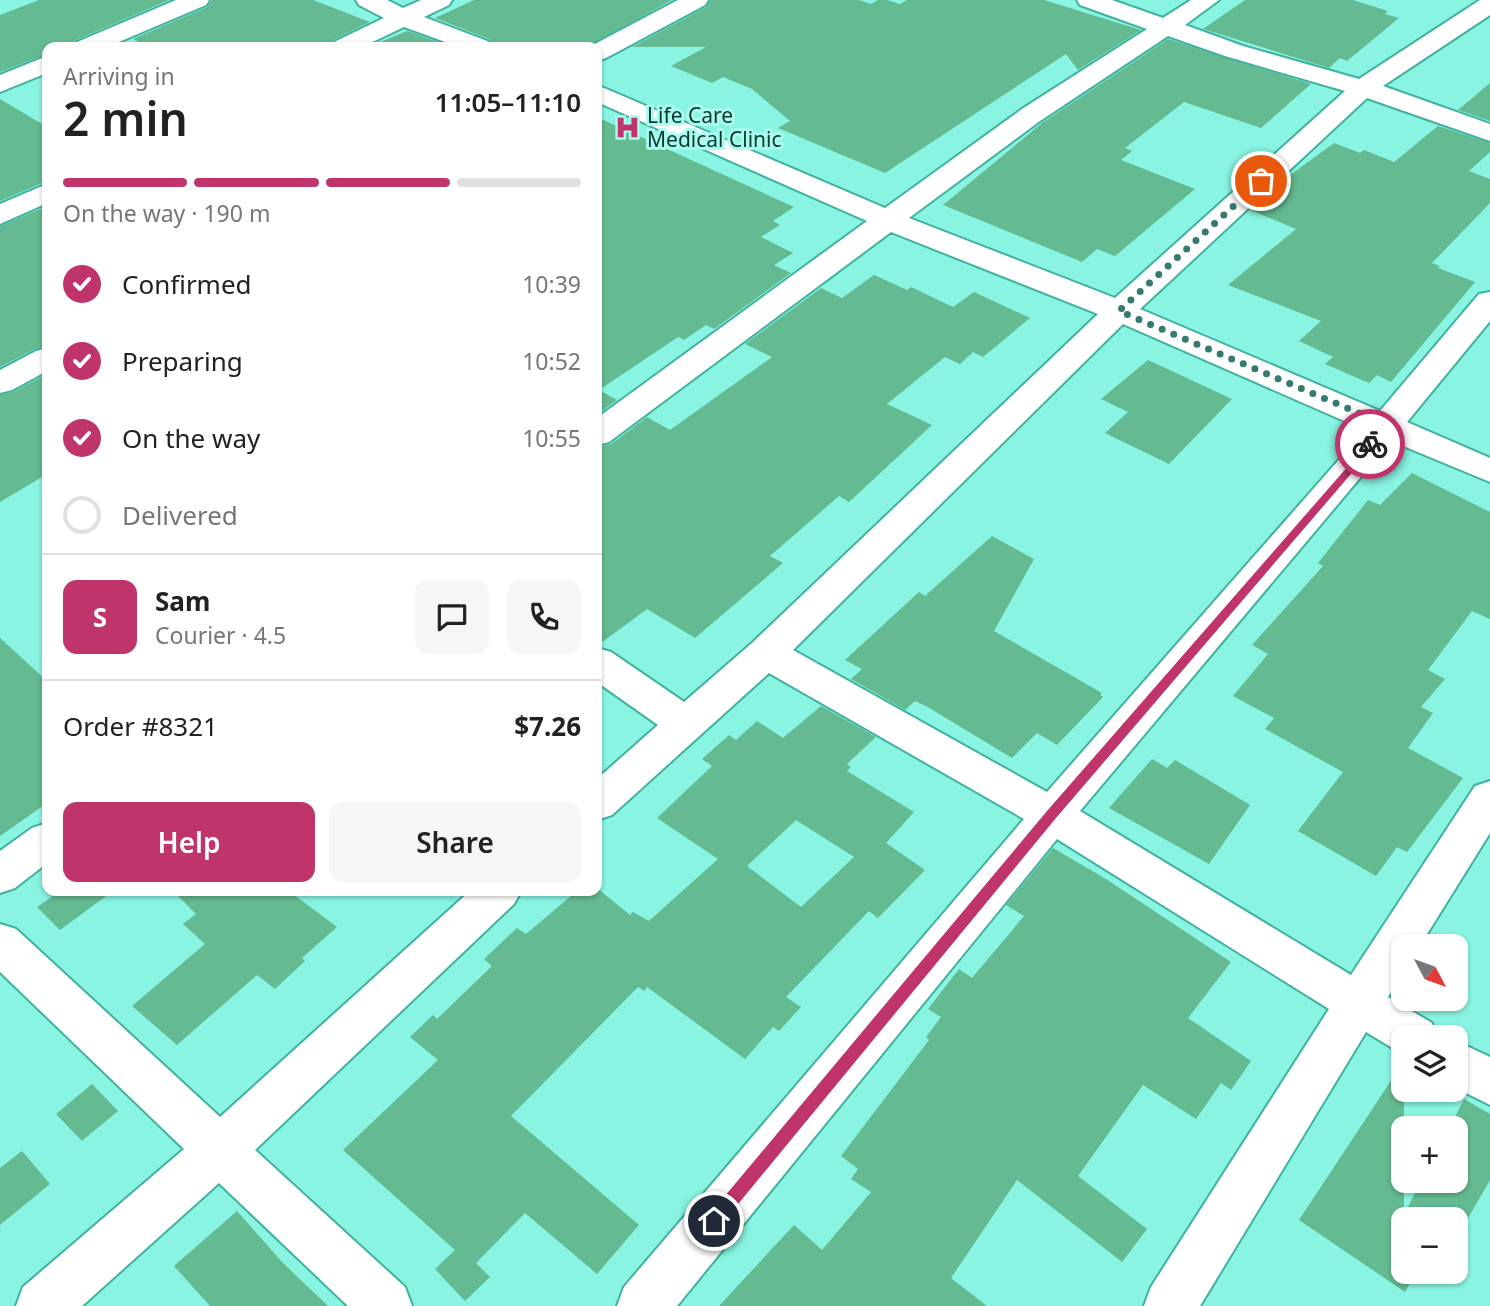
<!DOCTYPE html>
<meta charset="utf-8">
<style>
:root{--surface:#fff;--page:#f6f6f6;--text:#222;--muted:#767676;--line:#e0e0e0;--accent:#bf346a}
body{margin:0;font-family:"Noto Sans",sans-serif;background:var(--page);color:var(--text);height:100vh;display:flex;flex-direction:column;font-size:26px;white-space:nowrap}
*{box-sizing:border-box;margin:0}
p{font-size:23px;color:var(--muted)}
.icon{flex:none;width:38px;height:38px;fill:none;stroke:currentColor;stroke-width:2;stroke-linecap:round;stroke-linejoin:round}
.map{position:relative;flex:1;overflow:hidden}
.details{position:absolute;left:42px;top:42px;width:560px;height:854px;display:flex;flex-direction:column;background:var(--surface);border-radius:14px;box-shadow:0 2px 5px #0004}
.details>*{flex:none}
.needle{width:46px;rotate:131deg}
.tools{position:absolute;left:1391px;top:934px;display:grid;gap:14px}
.tools a{display:grid;place-items:center;width:77px;height:77px;border-radius:14px;background:var(--surface);box-shadow:0 2px 5px #0004;font-size:35px}
.pin{position:absolute;display:grid;place-items:center;width:60px;height:60px;color:#fff;margin:-30px;border:4px solid #fff;border-radius:50%;box-shadow:0 2px 7px #0007}
.courier{position:absolute;display:grid;place-items:center;width:70px;height:70px;margin:-35px;border:5px solid #bf346a;border-radius:50%;background:#fff;color:#222;box-shadow:0 2px 9px #0007}
.head em{font-style:normal;font-weight:600}
.head div{display:flex;flex-direction:column-reverse}
.head{display:flex;align-items:center;justify-content:space-between;height:119px;padding:0 21px}
h1{font-size:46px;font-weight:600;line-height:52px}
.bar{display:grid;grid-template-columns:repeat(4,1fr);gap:10px 7px;align-content:center;height:84px;padding:0 21px}
.bar i{height:9px;border-radius:5px;background:var(--line)}
.bar .active{background:var(--accent)}
.bar p{grid-column:span 4}
.line{display:flex;align-items:center;gap:18px;padding:0 21px;border-top:2px solid var(--line)}
.line div{flex:1}
.round{display:grid;place-items:center;flex:none;width:74px;height:74px;border-radius:14px;background:var(--page)}
ol{padding:0 21px;list-style:none}
li{display:flex;align-items:center;gap:21px;height:77px}
li p{margin-inline-start:auto}
li .icon{padding:7px;border-radius:50%;background:var(--accent);color:#fff;stroke-width:4}
li:last-child{color:var(--muted)}
li i{width:38px;height:38px;border:4px solid var(--line);border-radius:50%}
.action{display:flex;gap:14px;margin-top:auto;padding:14px 21px}
.action a{flex:1;height:80px;border-radius:14px;background:var(--accent);color:#fff;font-size:28px;font-weight:600;line-height:80px;text-align:center}
.action a+a{background:var(--page);color:var(--text)}
.map>svg:first-child{display:block}
.building{fill:#64ba91;fill-rule:evenodd}
.lines{fill:none;stroke-linecap:round;stroke-linejoin:round}
.minor-casing{stroke:#41b1a0;stroke-width:4}
.minor{fill:#fff;fill-rule:evenodd}
.route{fill:#bf346a}
.done{stroke:#347a6f;stroke-width:7;stroke-dasharray:0 12.6}
.labels{text-anchor:middle;stroke-width:6;stroke-linejoin:round;paint-order:stroke}
.far-poi-label{font-size:21px;fill:#073932;stroke:#aafdee;text-anchor:start}
</style>
<div class="map">
<svg width="1490" height="1306" viewBox="0 0 1490 1306">
<rect width="100%" height="100%" fill="#88f4e1"/>
<!-- building -->
<g class="building">
<path d="M 39,0 L 169,0 L 76,40 L 65,47 L 47,47 L 47,54 L 0,72 L 0,15 Z"/>
<path d="M 212,0 L 313,0 L 370,22 L 333,40 L 328,47 L 147,47 L 133,39 L 207,7 Z"/>
<path d="M 474,0 L 672,0 L 587,47 L 497,47 L 491,40 L 435,18 Z"/>
<path d="M 710,0 L 859,0 L 871,4 L 878,0 L 887,0 L 900,4 L 907,0 L 1044,0 L 1141,30 L 1078,70 L 1066,54 L 885,173 L 778,128 L 790,121 L 752,89 L 723,77 L 712,83 L 671,66 L 706,47 L 632,47 L 706,7 Z"/>
<path d="M 1245,0 L 1353,0 L 1388,11 L 1385,14 L 1399,18 L 1347,61 L 1340,58 L 1329,68 L 1203,29 Z"/>
<path d="M 407,31 L 452,47 L 368,47 Z"/>
<path d="M 1168,39 L 1311,84 L 1261,128 L 1184,102 L 1125,148 L 1132,151 L 1121,160 L 1195,189 L 1115,256 L 1097,249 L 1082,262 L 943,205 L 1042,123 Z"/>
<path d="M 1490,83 L 1490,121 L 1458,110 Z"/>
<path d="M 0,99 L 47,127 L 47,181 L 0,201 Z"/>
<path d="M 597,117 L 794,207 L 773,221 L 780,225 L 761,237 L 793,253 L 774,265 L 791,273 L 714,329 L 706,325 L 684,340 L 678,337 L 599,390 L 617,400 L 597,415 Z"/>
<path d="M 1438,126 L 1490,143 L 1490,152 L 1469,171 L 1490,179 L 1490,203 L 1432,263 L 1440,266 L 1438,268 L 1475,282 L 1391,382 L 1377,375 L 1369,383 L 1325,364 L 1333,357 L 1299,341 L 1321,321 L 1228,285 L 1296,229 L 1250,210 L 1282,181 L 1334,143 L 1360,153 L 1364,150 L 1394,162 Z"/>
<path d="M 47,206 L 47,346 L 35,349 L 0,367 L 0,226 Z"/>
<path d="M 874,275 L 907,290 L 911,287 L 953,307 L 974,292 L 1030,318 L 983,357 L 973,352 L 960,364 L 945,357 L 887,404 L 932,425 L 849,502 L 839,496 L 770,556 L 783,563 L 695,638 L 647,609 L 597,646 L 597,447 L 611,444 L 647,417 L 670,430 L 772,357 L 745,344 L 821,288 L 842,298 Z"/>
<path d="M 1148,360 L 1232,399 L 1169,464 L 1105,433 L 1128,412 L 1101,399 Z"/>
<path d="M 47,374 L 47,474 L 0,502 L 0,395 L 13,392 Z"/>
<path d="M 1412,473 L 1490,512 L 1490,619 L 1472,611 L 1428,670 L 1445,679 L 1421,707 L 1433,713 L 1408,748 L 1463,778 L 1407,852 L 1397,847 L 1376,876 L 1298,831 L 1343,772 L 1265,729 L 1274,718 L 1233,696 L 1268,654 L 1252,645 L 1323,566 L 1318,563 L 1368,500 L 1380,505 Z"/>
<path d="M 992,536 L 1034,559 L 994,631 L 1102,693 L 1100,695 L 1103,697 L 1057,745 L 1037,733 L 1012,758 L 926,706 L 915,701 L 905,710 L 851,679 L 862,669 L 845,660 L 919,592 L 925,596 Z"/>
<path d="M 0,638 L 47,681 L 47,803 L 0,836 Z"/>
<path d="M 821,706 L 876,737 L 847,764 L 851,767 L 847,771 L 914,812 L 886,843 L 925,870 L 878,918 L 869,911 L 786,997 L 801,1007 L 779,1031 L 773,1027 L 745,1059 L 647,987 L 644,991 L 638,987 L 511,1116 L 639,1225 L 597,1274 L 525,1213 L 476,1263 L 490,1277 L 465,1301 L 435,1269 L 455,1250 L 343,1150 L 438,1060 L 410,1037 L 433,1015 L 437,1019 L 492,966 L 484,959 L 517,928 L 526,934 L 577,891 L 597,891 L 597,888 L 630,915 L 633,912 L 649,921 L 718,859 L 657,818 L 712,766 L 702,759 L 729,735 L 736,740 L 757,721 L 783,738 ZM 796,820 L 854,857 L 801,907 L 747,866 Z"/>
<path d="M 1152,759 L 1167,768 L 1175,760 L 1250,805 L 1209,864 L 1109,808 Z"/>
<path d="M 1053,848 L 1106,879 L 1231,962 L 1188,1018 L 1251,1061 L 1231,1090 L 1221,1083 L 1196,1119 L 1143,1085 L 1078,1176 L 1147,1229 L 1122,1262 L 1017,1180 L 951,1278 L 987,1306 L 719,1306 L 794,1225 L 822,1250 L 871,1192 L 851,1179 L 858,1169 L 841,1156 L 929,1040 L 926,1037 L 941,1017 L 928,1009 L 959,969 L 972,978 L 1024,916 L 1006,905 Z"/>
<path d="M 60,891 L 113,891 L 60,930 L 37,907 Z"/>
<path d="M 173,891 L 289,891 L 337,927 L 302,958 L 305,961 L 275,989 L 257,975 L 177,1045 L 132,1006 L 205,944 L 183,924 L 196,914 Z"/>
<path d="M 1404,1061 L 1404,1215 L 1421,1181 L 1456,1181 L 1456,1129 L 1449,1129 L 1464,1099 L 1490,1114 L 1490,1180 L 1467,1220 L 1404,1220 L 1404,1272 L 1416,1272 L 1405,1292 L 1299,1220 Z"/>
<path d="M 92,1084 L 118,1111 L 82,1141 L 56,1114 Z"/>
<path d="M 22,1151 L 50,1184 L 0,1225 L 0,1168 Z"/>
<path d="M 237,1211 L 283,1263 L 328,1306 L 210,1306 L 174,1266 Z"/>
</g>
<g class="lines">
<defs>
<g id="minor">
<path d="M 176,0 L 209,0 L 206,5 L 107,47 L 73,47 L 77,42 Z"/>
<path d="M 356,0 L 387,0 L 403,8 L 421,0 L 452,0 L 449,5 L 424,17 L 490,42 L 494,47 L 459,47 L 404,27 L 362,47 L 331,47 L 334,42 L 384,18 L 359,5 Z"/>
<path d="M 678,0 L 708,0 L 705,5 L 606,58 L 597,61 L 597,47 L 589,47 Z"/>
<path d="M 1077,0 L 1112,0 L 1163,18 L 1191,0 L 1219,0 L 1185,25 L 1243,46 L 1359,79 L 1480,0 L 1490,0 L 1490,15 L 1383,86 L 1490,124 L 1490,141 L 1367,98 L 1140,309 L 1380,411 L 1479,294 L 1490,292 L 1490,321 L 1407,422 L 1490,458 L 1490,482 L 1391,441 L 1080,811 L 1351,975 L 1475,786 L 1490,781 L 1490,833 L 1419,947 L 1404,947 L 1404,972 L 1388,997 L 1432,1023 L 1438,1038 L 1404,1038 L 1404,1055 L 1366,1032 L 1200,1306 L 1144,1306 L 1151,1287 L 1329,1009 L 1057,839 L 677,1306 L 617,1306 L 624,1287 L 1024,819 L 769,673 L 612,815 L 597,820 L 597,779 L 658,725 L 597,682 L 597,648 L 611,652 L 684,702 L 752,643 L 1098,314 L 891,232 L 609,442 L 597,445 L 597,418 L 867,221 L 597,102 L 597,85 L 885,208 L 1022,109 L 1147,29 L 1080,5 ZM 1168,36 L 1225,56 L 1345,91 L 1115,298 L 909,218 L 1040,121 ZM 1123,324 L 1365,430 L 1047,792 L 793,650 Z"/>
<path d="M 47,56 L 47,73 L 0,92 L 0,75 Z"/>
<path d="M 47,184 L 47,203 L 0,224 L 0,204 Z"/>
<path d="M 47,348 L 47,371 L 12,390 L 0,393 L 0,370 L 36,351 Z"/>
<path d="M 47,823 L 47,863 L 15,888 L 0,893 L 0,851 L 32,828 Z"/>
<path d="M 470,891 L 521,891 L 514,904 L 255,1150 L 405,1287 L 412,1306 L 348,1306 L 219,1183 L 82,1306 L 16,1306 L 23,1287 L 184,1149 L 0,972 L 0,924 L 16,929 L 220,1117 Z"/>
<path d="M 1456,1041 L 1490,1057 L 1490,1105 L 1456,1088 Z"/>
</g>
</defs>
<!-- minor casing -->
<use href="#minor" class="minor-casing"/>
<!-- minor -->
<use href="#minor" class="minor"/>
</g>
<!-- route -->
<path class="route" d="M 1370,441 L 1374,442 L 1374,447 L 1056,818 L 720,1226 L 714,1228 L 709,1226 L 707,1221 L 709,1215 L 1047,811 Z"/>
<g class="lines">
<!-- done -->
<path class="done" d="M 1261,181 L 1119,311 L 1387,425 L 1370,444"/>
</g>
<!-- icons -->
<defs>
<symbol id="hospital-bare" viewBox="-9 -9 18 18"><path d="M-5-5h3v3.5h4V-5h3V5h-3V1.5h-4V5h-3Z" fill="#bf346a" stroke="#aafdee" stroke-width="2.5" paint-order="stroke"/></symbol>
</defs>
<g fill-rule="evenodd">
<use href="#hospital-bare" x="610" y="110" width="35" height="35"/>
</g>
<g class="labels">
<!-- far-poi labels -->
<g class="far-poi-label">
<text x="647" y="123">Life Care<tspan x="647" dy="24">Medical Clinic</tspan></text>
</g>
</g>
</svg>
<div class="tools">
<a><svg class="needle" viewBox="-14 -14 28 28"><path d="M0-13l5 13h-10z" fill="#e53935"/><path d="M0 13l5-13h-10z" fill="#767676"/></svg></a>
<a><svg class="icon" aria-label="layers" viewBox="0 0 24 24"><path d="M12 4l9 5-9 5-9-5zM3 14l9 5 9-5"/></svg></a>
<a>+</a>
<a>−</a>
</div>
<div class="pin" style="left:1261px;top:181px;background:#ea580c"><svg class="icon" aria-label="bag" viewBox="0 0 24 24"><path d="M5 8h14l-1 12H6zM9 8a3 3 0 0 1 6 0"/></svg></div>
<div class="pin" style="left:714px;top:1221px;background:#1f2937"><svg class="icon" aria-label="home" viewBox="0 0 24 24"><path d="M3 11l9-7 9 7M6 9v11h12V9"/></svg></div>
<div class="courier" style="left:1370px;top:444px"><svg class="icon" aria-label="bike" viewBox="0 0 24 24"><circle cx="6" cy="16" r="4"/><circle cx="18" cy="16" r="4"/><path d="M6 16l4-8h5l3 8M10 8l3 8H6M13 5h3"/></svg></div>
<section class="details">
<div class="head"><div><h1>2 min</h1><p>Arriving in</p></div><em>11:05–11:10</em></div>
<div class="bar"><i class="active"></i><i class="active"></i><i class="active"></i><i></i><p>On the way · 190 m</p></div>
<ol>
<li><svg class="icon" aria-label="check" viewBox="0 0 24 24"><path d="M5 12l5 5 9-10"/></svg>Confirmed<p>10:39</p></li>
<li><svg class="icon" aria-label="check" viewBox="0 0 24 24"><path d="M5 12l5 5 9-10"/></svg>Preparing<p>10:52</p></li>
<li><svg class="icon" aria-label="check" viewBox="0 0 24 24"><path d="M5 12l5 5 9-10"/></svg>On the way<p>10:55</p></li>
<li><i></i>Delivered</li>
</ol>
<div class="line" style="height:126px"><b class="round" style="background:var(--accent);color:#fff">S</b><div><b>Sam</b><p>Courier · 4.5</p></div><a class="round"><svg class="icon" aria-label="chat" viewBox="0 0 24 24"><path d="M4 5h16v11H9l-5 4z"/></svg></a><a class="round"><svg class="icon" aria-label="phone" viewBox="0 0 24 24"><path d="M5 4h4l2 5-3 2q2 4 5 5l2-3 5 2v4C11 20 4 13 5 4z"/></svg></a></div>
<div class="line" style="height:91px"><div>Order #8321</div><b>$7.26</b></div>
<div class="action"><a>Help</a><a>Share</a></div>
</section>
</div>
